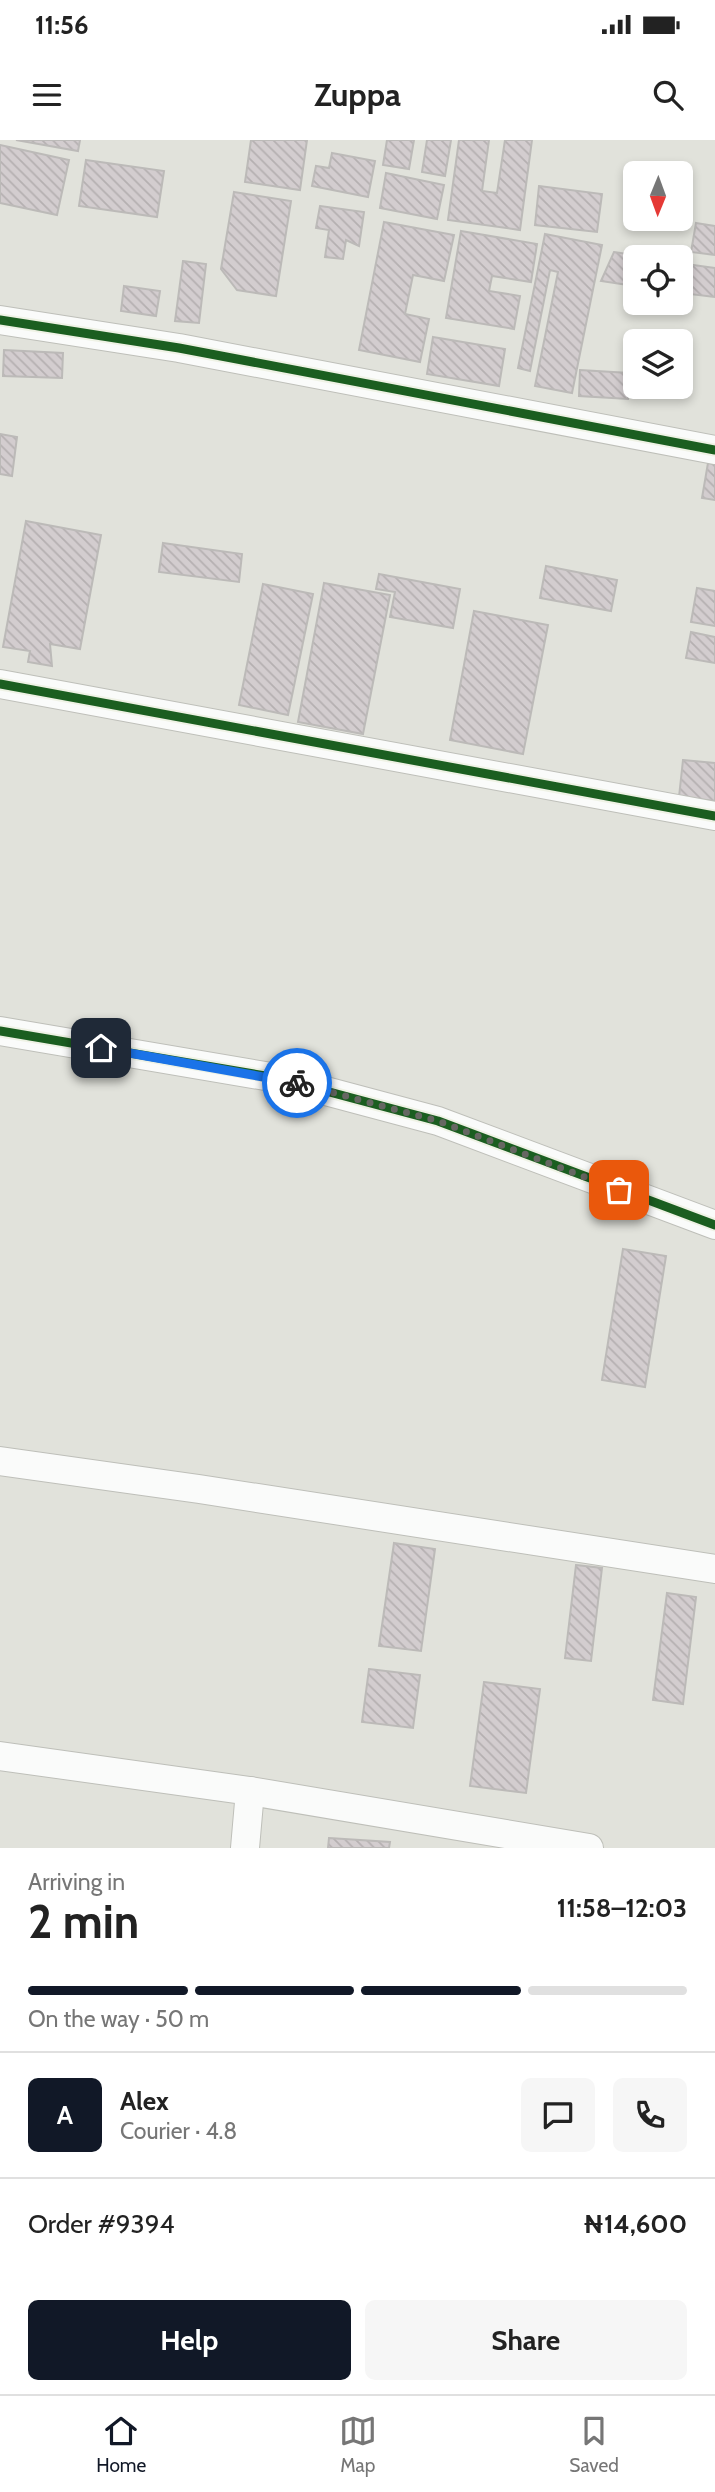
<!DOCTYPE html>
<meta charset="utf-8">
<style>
:root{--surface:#fff;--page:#f6f6f6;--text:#222;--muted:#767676;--line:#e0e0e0;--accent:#111827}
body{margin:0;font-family:Cabin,sans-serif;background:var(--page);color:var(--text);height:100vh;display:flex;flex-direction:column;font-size:26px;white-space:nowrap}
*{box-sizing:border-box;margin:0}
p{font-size:23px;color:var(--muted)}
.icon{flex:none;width:38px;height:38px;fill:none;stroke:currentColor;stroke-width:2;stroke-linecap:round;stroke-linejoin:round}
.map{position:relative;height:1708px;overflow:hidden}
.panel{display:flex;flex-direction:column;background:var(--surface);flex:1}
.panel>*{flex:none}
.needle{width:46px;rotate:181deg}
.controls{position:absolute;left:623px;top:21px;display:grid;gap:14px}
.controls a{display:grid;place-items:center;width:70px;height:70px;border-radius:10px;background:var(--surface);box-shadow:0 4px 10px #0003;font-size:35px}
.pin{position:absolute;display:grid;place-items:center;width:60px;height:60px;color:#fff;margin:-30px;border-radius:14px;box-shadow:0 4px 10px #0006}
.courier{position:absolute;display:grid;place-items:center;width:70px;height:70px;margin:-35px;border:5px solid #1a73e8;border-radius:50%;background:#fff;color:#222;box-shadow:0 2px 9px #0007}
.summary em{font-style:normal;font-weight:700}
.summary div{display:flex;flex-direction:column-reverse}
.summary{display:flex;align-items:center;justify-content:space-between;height:119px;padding:0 28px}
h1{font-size:46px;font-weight:700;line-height:52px}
.bar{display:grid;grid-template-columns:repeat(4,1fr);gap:10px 7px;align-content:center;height:84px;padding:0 28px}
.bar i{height:9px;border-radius:5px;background:var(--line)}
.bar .current{background:var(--accent)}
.bar p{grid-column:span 4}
.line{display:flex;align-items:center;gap:18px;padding:0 28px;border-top:2px solid var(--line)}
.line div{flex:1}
.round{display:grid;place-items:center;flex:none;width:74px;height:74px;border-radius:10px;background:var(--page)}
.primary-button{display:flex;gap:14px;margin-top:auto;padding:14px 28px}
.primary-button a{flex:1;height:80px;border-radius:10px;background:var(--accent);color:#fff;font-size:28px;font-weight:700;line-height:80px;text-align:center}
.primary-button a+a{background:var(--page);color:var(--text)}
.status{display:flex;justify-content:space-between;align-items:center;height:49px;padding:0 35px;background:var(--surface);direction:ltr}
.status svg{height:19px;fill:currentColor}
header{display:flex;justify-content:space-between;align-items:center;height:91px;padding:0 28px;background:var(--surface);font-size:32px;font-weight:700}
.menu{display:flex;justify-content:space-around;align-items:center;height:98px;border-top:2px solid var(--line);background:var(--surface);font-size:19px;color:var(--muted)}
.menu a{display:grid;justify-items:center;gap:4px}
.menu .current{color:var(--accent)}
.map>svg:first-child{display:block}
.building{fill:url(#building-back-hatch);stroke:#bcbab8;stroke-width:2}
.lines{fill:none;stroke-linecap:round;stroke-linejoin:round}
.street-casing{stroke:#bebfb9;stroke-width:30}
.street{stroke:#fafbfa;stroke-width:28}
.cycleway-casing{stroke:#eff2e5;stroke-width:13}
.cycleway{stroke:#1b5e20;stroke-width:9}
.done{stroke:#666762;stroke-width:7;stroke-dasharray:0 12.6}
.route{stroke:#1a73e8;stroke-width:9}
</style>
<div class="status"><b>11:56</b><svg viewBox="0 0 49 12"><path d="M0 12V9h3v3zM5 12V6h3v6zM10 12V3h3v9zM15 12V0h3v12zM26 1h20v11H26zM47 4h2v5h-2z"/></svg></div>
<header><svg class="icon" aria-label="menu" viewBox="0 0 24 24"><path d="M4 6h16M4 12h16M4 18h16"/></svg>Zuppa<svg class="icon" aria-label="search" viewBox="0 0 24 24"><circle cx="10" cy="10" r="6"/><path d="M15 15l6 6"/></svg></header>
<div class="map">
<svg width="715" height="1708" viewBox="0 0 715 1708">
<defs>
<pattern id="building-back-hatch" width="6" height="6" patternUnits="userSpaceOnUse" patternTransform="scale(1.75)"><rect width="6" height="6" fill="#d3cdcf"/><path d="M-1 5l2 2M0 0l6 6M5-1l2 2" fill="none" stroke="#b5b0b1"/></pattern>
</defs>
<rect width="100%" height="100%" fill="#e1e2db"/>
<!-- building -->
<g class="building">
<path d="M 16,0 L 80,0 L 78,11 Z"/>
<path d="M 251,0 L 307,0 L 300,50 L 245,42 Z"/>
<path d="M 387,0 L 414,0 L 409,29 L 383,25 Z"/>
<path d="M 427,0 L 451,0 L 445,36 L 422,32 Z"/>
<path d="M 459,0 L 489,0 L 482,51 L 497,53 L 505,0 L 532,0 L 520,90 L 448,80 Z"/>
<path d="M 0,5 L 69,20 L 57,75 L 0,63 Z"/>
<path d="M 332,13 L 375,21 L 368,57 L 312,46 L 316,26 L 329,28 Z"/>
<path d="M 86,20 L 164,31 L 157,77 L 79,66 Z"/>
<path d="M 386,33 L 444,45 L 437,79 L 380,68 Z"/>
<path d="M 539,46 L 602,54 L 597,92 L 535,85 Z"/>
<path d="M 234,52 L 291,61 L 276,156 L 237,150 L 221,129 Z"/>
<path d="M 320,66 L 364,72 L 359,106 L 346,100 L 343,119 L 325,117 L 329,90 L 316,88 Z"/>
<path d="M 384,82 L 454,95 L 444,141 L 413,135 L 405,174 L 429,179 L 420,222 L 359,210 Z"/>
<path d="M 696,83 L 715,86 L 715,115 L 691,112 Z"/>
<path d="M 461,91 L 537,104 L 531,142 L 492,136 L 489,151 L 520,156 L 514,189 L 446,178 Z"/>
<path d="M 545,94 L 602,105 L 572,253 L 535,246 L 558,132 L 550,130 L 530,231 L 518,228 Z"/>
<path d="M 614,112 L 647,117 L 635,117 L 635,146 L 601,141 Z"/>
<path d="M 183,121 L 206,124 L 199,183 L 175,181 Z"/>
<path d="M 686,124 L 715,128 L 715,157 L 681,153 Z"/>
<path d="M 124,146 L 160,151 L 156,176 L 121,171 Z"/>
<path d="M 433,197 L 505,209 L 499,246 L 427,234 Z"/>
<path d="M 4,210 L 63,213 L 62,238 L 3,236 Z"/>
<path d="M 580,230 L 629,233 L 628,259 L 579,256 Z"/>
<path d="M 0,294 L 17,297 L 12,336 L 0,334 Z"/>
<path d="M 708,323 L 715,324 L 715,360 L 702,358 Z"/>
<path d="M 26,381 L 101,395 L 80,509 L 50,504 L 52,526 L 28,522 L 30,511 L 3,507 Z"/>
<path d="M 163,403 L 242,414 L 239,442 L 159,432 Z"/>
<path d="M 546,426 L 617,440 L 611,471 L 540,458 Z"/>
<path d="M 379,434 L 460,449 L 453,488 L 390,477 L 395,452 L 376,449 Z"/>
<path d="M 324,443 L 390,455 L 363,594 L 298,582 Z"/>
<path d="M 263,444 L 313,454 L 288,575 L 239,565 Z"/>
<path d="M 697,448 L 715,451 L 715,486 L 691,482 Z"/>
<path d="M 474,471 L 548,485 L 523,614 L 450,600 Z"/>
<path d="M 691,492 L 715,497 L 715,523 L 686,518 Z"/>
<path d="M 683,620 L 715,623 L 715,661 L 679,657 Z"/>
<path d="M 623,1109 L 666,1116 L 645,1247 L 602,1240 Z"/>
<path d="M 394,1403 L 435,1409 L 421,1511 L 379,1506 Z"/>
<path d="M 576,1425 L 602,1428 L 591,1521 L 565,1518 Z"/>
<path d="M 667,1453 L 696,1457 L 683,1564 L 653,1560 Z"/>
<path d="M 369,1529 L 420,1535 L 413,1588 L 362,1582 Z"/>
<path d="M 484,1542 L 540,1549 L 526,1653 L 470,1646 Z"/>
<path d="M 329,1698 L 390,1702 L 389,1708 L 328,1708 Z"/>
</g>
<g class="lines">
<defs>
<g id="street">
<path d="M 0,180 L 179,208 L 715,310"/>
<path d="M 0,544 L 715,676"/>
<path d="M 0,891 L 277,938 L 438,981 L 715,1085"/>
<path d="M 0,1321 L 199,1349 L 715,1429"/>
<path d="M 0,1616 L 250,1651 L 589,1708"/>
<path d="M 245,1708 L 250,1651"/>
</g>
</defs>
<!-- street casing -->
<use href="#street" class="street-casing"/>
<!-- street -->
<use href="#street" class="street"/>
<defs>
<g id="cycleway">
<path d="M 0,180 L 179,208 L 715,310"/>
<path d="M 0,544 L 715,676"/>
<path d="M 0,891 L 277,938 L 438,981 L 715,1085"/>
</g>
</defs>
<!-- cycleway casing -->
<use href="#cycleway" class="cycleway-casing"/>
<!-- cycleway -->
<use href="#cycleway" class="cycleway"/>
</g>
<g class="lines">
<!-- done -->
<path class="done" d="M 297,943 L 438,981 L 619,1050"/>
<!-- route -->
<path class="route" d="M 101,908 L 297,943"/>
</g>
</svg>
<div class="controls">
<a><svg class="needle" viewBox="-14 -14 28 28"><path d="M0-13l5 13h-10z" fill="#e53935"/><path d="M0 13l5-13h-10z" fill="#767676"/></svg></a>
<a><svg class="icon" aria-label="locate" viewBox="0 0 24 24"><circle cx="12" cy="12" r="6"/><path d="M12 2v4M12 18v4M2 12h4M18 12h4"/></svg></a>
<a><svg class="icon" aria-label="layers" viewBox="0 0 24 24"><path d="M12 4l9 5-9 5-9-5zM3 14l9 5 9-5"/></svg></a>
</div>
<div class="pin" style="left:619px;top:1050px;background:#ea580c"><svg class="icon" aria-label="bag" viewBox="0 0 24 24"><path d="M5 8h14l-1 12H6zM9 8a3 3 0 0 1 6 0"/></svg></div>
<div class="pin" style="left:101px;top:908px;background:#1f2937"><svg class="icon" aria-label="home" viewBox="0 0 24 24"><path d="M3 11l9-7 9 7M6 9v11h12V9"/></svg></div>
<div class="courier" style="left:297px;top:943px"><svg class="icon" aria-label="bike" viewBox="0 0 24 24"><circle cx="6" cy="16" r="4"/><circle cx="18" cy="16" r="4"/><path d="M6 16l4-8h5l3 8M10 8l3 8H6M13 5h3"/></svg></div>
</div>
<section class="panel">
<div class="summary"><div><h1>2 min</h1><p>Arriving in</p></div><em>11:58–12:03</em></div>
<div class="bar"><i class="current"></i><i class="current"></i><i class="current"></i><i></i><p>On the way · 50 m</p></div>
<div class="line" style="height:126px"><b class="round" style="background:var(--accent);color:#fff">A</b><div><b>Alex</b><p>Courier · 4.8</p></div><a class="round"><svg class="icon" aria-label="chat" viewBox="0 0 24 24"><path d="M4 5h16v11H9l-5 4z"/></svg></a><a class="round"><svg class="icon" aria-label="phone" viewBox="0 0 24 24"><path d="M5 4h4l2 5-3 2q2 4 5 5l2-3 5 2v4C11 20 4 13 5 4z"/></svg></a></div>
<div class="line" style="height:91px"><div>Order #9394</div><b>₦14,600</b></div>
<div class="primary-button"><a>Help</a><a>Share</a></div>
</section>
<nav class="menu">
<a class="current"><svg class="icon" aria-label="home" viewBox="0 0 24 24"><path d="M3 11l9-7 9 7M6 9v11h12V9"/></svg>Home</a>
<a><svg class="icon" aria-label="map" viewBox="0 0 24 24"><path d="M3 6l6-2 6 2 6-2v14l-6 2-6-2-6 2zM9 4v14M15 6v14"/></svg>Map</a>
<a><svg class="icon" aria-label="saved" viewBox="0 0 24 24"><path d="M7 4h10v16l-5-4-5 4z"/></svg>Saved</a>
</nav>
